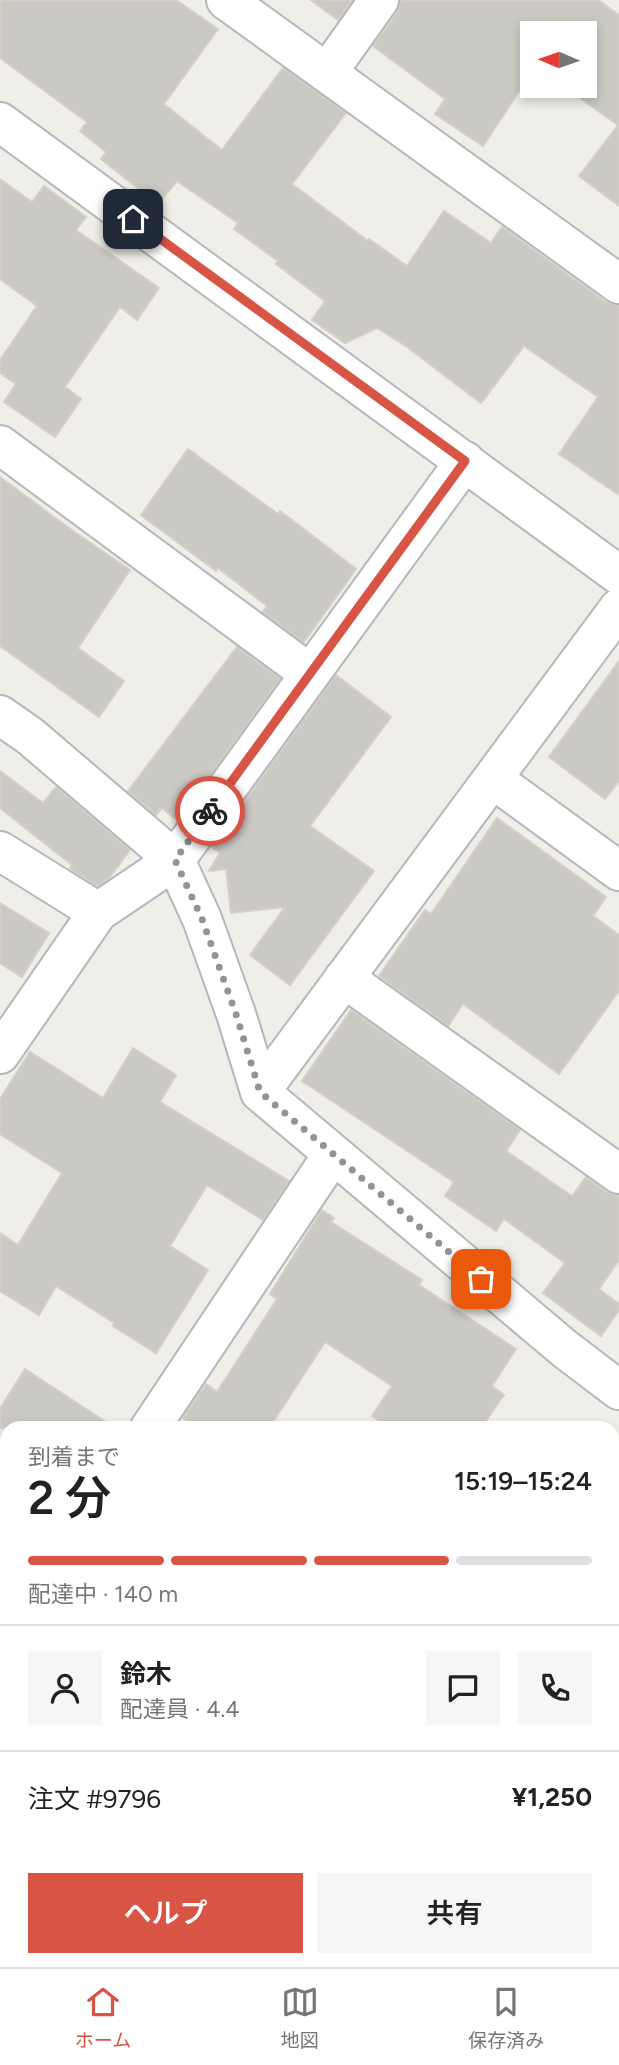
<!DOCTYPE html>
<html lang="ja">
<meta charset="utf-8">
<style>
:root{--surface:#fff;--page:#f6f6f6;--text:#222;--muted:#767676;--line:#e0e0e0;--accent:#d85545}
body{margin:0;font-family:Figtree,"Noto Sans JP",sans-serif;background:var(--page);color:var(--text);height:100vh;display:flex;flex-direction:column;font-size:26px;white-space:nowrap}
*{box-sizing:border-box;margin:0}
p{font-size:23px;color:var(--muted)}
.icon{flex:none;width:38px;height:38px;fill:none;stroke:currentColor;stroke-width:2;stroke-linecap:round;stroke-linejoin:round}
.map{position:relative;flex:1;overflow:hidden}
.side{position:absolute;left:0px;top:1421px;width:620px;height:546px;display:flex;flex-direction:column;background:var(--surface);border-radius:21px 21px 0 0;box-shadow:0 4px 10px #0003}
.side>*{flex:none}
.needle{width:46px;rotate:272deg}
.fabs{position:absolute;left:520px;top:21px;display:grid;gap:14px}
.fabs a{display:grid;place-items:center;width:77px;height:77px;border-radius:0px;background:var(--surface);box-shadow:0 4px 10px #0003;font-size:35px}
.pin{position:absolute;display:grid;place-items:center;width:60px;height:60px;color:#fff;margin:-30px;border-radius:14px;box-shadow:0 4px 10px #0006}
.courier{position:absolute;display:grid;place-items:center;width:70px;height:70px;margin:-35px;border:5px solid #d85545;border-radius:50%;background:#fff;color:#222;box-shadow:0 2px 9px #0007}
.headline em{font-style:normal;font-weight:600}
.headline div{display:flex;flex-direction:column-reverse}
.headline{display:flex;align-items:center;justify-content:space-between;height:119px;padding:0 28px}
h1{font-size:46px;font-weight:600;line-height:52px}
.bar{display:grid;grid-template-columns:repeat(4,1fr);gap:10px 7px;align-content:center;height:84px;padding:0 28px}
.bar i{height:9px;border-radius:5px;background:var(--line)}
.bar .on{background:var(--accent)}
.bar p{grid-column:span 4}
.line{display:flex;align-items:center;gap:18px;padding:0 28px;border-top:2px solid var(--line)}
.line div{flex:1}
.round{display:grid;place-items:center;flex:none;width:74px;height:74px;border-radius:0px;background:var(--page)}
.cta{display:flex;gap:14px;margin-top:auto;padding:14px 28px}
.cta a{flex:1;height:80px;border-radius:0px;background:var(--accent);color:#fff;font-size:28px;font-weight:600;line-height:80px;text-align:center}
.cta a+a{background:var(--page);color:var(--text)}
.menu{display:flex;justify-content:space-around;align-items:center;height:98px;border-top:2px solid var(--line);background:var(--surface);font-size:19px;color:var(--muted)}
.menu a{display:grid;justify-items:center;gap:4px}
.menu .on{color:var(--accent)}
.map>svg:first-child{display:block}
.building{fill:#cbc9c4;stroke:#d4d0c7;stroke-width:2}
.lines{fill:none;stroke-linecap:round;stroke-linejoin:round}
.minor-casing{stroke:#b5b7bb;stroke-width:42}
.tertiary-casing{stroke:#b5b7bb;stroke-width:42}
.minor{stroke:#fff;stroke-width:38}
.tertiary{stroke:#fff;stroke-width:38}
.done{stroke:#929394;stroke-width:7;stroke-dasharray:0 12.6}
.route{stroke:#d85545;stroke-width:9}
</style>
<div class="map">
<svg width="619" height="1967" viewBox="0 0 619 1967">
<rect width="100%" height="100%" fill="#f0eee8"/>
<!-- building -->
<g class="building">
<path d="M 0,0 L 176,0 L 218,29 L 164,104 L 222,150 L 283,68 L 346,113 L 292,184 L 368,241 L 369,239 L 407,266 L 444,211 L 491,243 L 502,227 L 606,302 L 619,305 L 619,495 L 559,454 L 598,397 L 524,346 L 481,403 L 407,347 L 377,328 L 345,343 L 312,320 L 325,301 L 276,264 L 278,261 L 234,229 L 238,223 L 177,181 L 158,204 L 101,159 L 106,152 L 80,131 L 87,122 L 0,58 Z"/>
<path d="M 311,0 L 352,0 L 338,20 Z"/>
<path d="M 401,0 L 598,0 L 619,15 L 619,206 L 579,176 L 618,125 L 563,86 L 584,86 L 584,33 L 532,33 L 532,72 L 483,146 L 435,114 L 445,99 L 373,46 L 397,13 Z"/>
<path d="M 0,179 L 32,202 L 44,186 L 86,217 L 76,230 L 159,288 L 137,320 L 120,307 L 65,387 L 81,399 L 55,437 L 4,402 L 16,384 L 0,373 L 0,360 L 37,306 L 0,279 Z"/>
<path d="M 188,449 L 278,514 L 280,511 L 356,569 L 304,642 L 263,612 L 267,606 L 218,568 L 216,571 L 141,515 Z"/>
<path d="M 0,477 L 66,526 L 130,570 L 78,648 L 124,681 L 99,717 L 0,646 Z"/>
<path d="M 237,647 L 280,679 L 177,820 L 162,808 L 156,815 L 128,791 Z"/>
<path d="M 619,661 L 619,781 L 605,799 L 549,757 Z"/>
<path d="M 336,675 L 391,717 L 310,826 L 374,871 L 290,985 L 250,955 L 285,907 L 231,913 L 226,869 L 209,871 L 220,853 L 212,847 Z"/>
<path d="M 0,771 L 43,803 L 56,787 L 130,850 L 109,878 L 98,886 L 75,872 L 70,868 L 72,865 L 0,808 Z"/>
<path d="M 497,818 L 606,897 L 593,916 L 619,935 L 619,991 L 559,1074 L 463,1004 L 448,1026 L 379,976 L 425,910 L 431,914 Z"/>
<path d="M 0,903 L 49,933 L 22,977 L 0,963 Z"/>
<path d="M 351,1010 L 520,1130 L 506,1151 L 572,1196 L 586,1177 L 606,1192 L 619,1196 L 619,1260 L 599,1289 L 619,1304 L 619,1310 L 601,1336 L 543,1293 L 565,1263 L 504,1219 L 496,1231 L 445,1196 L 454,1182 L 302,1081 Z"/>
<path d="M 133,1048 L 176,1075 L 160,1102 L 289,1181 L 263,1220 L 207,1185 L 170,1246 L 208,1270 L 156,1353 L 113,1326 L 114,1323 L 56,1286 L 39,1315 L 0,1291 L 0,1233 L 18,1245 L 62,1173 L 0,1134 L 0,1099 L 30,1052 L 103,1098 Z"/>
<path d="M 322,1210 L 334,1218 L 331,1222 L 422,1280 L 419,1285 L 516,1349 L 492,1386 L 504,1395 L 481,1428 L 391,1428 L 372,1416 L 392,1386 L 325,1342 L 269,1428 L 199,1428 L 183,1418 L 206,1384 L 217,1392 L 277,1299 L 270,1294 Z"/>
<path d="M 25,1369 L 115,1428 L 0,1428 L 0,1409 Z"/>
</g>
<g class="lines">
<defs>
<g id="minor">
<path d="M 226,0 L 619,284"/>
<path d="M 327,73 L 379,0"/>
<path d="M 0,445 L 309,673"/>
<path d="M 0,715 L 30,736 L 175,860 L 202,919 L 236,1014 L 260,1092 L 565,1349 L 619,1390"/>
<path d="M 493,779 L 619,871"/>
<path d="M 0,851 L 98,912"/>
<path d="M 344,978 L 619,1174"/>
<path d="M 0,1054 L 98,912 L 175,860 L 465,461"/>
<path d="M 260,1092 L 619,608"/>
<path d="M 150,1428 L 333,1154"/>
<path d="M 0,1655 L 7,1644"/>
<path d="M 340,1967 L 348,1960"/>
<path d="M 494,1967 L 498,1960"/>
</g>
<path id="tertiary" d="M 0,122 L 619,575"/>
</defs>
<!-- minor casing -->
<use href="#minor" class="minor-casing"/>
<!-- tertiary casing -->
<use href="#tertiary" class="tertiary-casing"/>
<!-- minor -->
<use href="#minor" class="minor"/>
<!-- tertiary -->
<use href="#tertiary" class="tertiary"/>
</g>
<g class="lines">
<!-- done -->
<path class="done" d="M 210,811 L 175,860 L 202,919 L 236,1014 L 260,1092 L 481,1279"/>
<!-- route -->
<path class="route" d="M 133,219 L 465,461 L 210,811"/>
</g>
</svg>
<div class="fabs">
<a><svg class="needle" viewBox="-14 -14 28 28"><path d="M0-13l5 13h-10z" fill="#e53935"/><path d="M0 13l5-13h-10z" fill="#767676"/></svg></a>
</div>
<div class="pin" style="left:481px;top:1279px;background:#ea580c"><svg class="icon" aria-label="bag" viewBox="0 0 24 24"><path d="M5 8h14l-1 12H6zM9 8a3 3 0 0 1 6 0"/></svg></div>
<div class="pin" style="left:133px;top:219px;background:#1f2937"><svg class="icon" aria-label="home" viewBox="0 0 24 24"><path d="M3 11l9-7 9 7M6 9v11h12V9"/></svg></div>
<div class="courier" style="left:210px;top:811px"><svg class="icon" aria-label="bike" viewBox="0 0 24 24"><circle cx="6" cy="16" r="4"/><circle cx="18" cy="16" r="4"/><path d="M6 16l4-8h5l3 8M10 8l3 8H6M13 5h3"/></svg></div>
<section class="side">
<div class="headline"><div><h1>2 分</h1><p>到着まで</p></div><em>15:19–15:24</em></div>
<div class="bar"><i class="on"></i><i class="on"></i><i class="on"></i><i></i><p>配達中 · 140 m</p></div>
<div class="line" style="height:126px"><a class="round"><svg class="icon" aria-label="person" viewBox="0 0 24 24"><circle cx="12" cy="8" r="4"/><path d="M4 21q1-7 8-7t8 7"/></svg></a><div><b>鈴木</b><p>配達員 · 4.4</p></div><a class="round"><svg class="icon" aria-label="chat" viewBox="0 0 24 24"><path d="M4 5h16v11H9l-5 4z"/></svg></a><a class="round"><svg class="icon" aria-label="phone" viewBox="0 0 24 24"><path d="M5 4h4l2 5-3 2q2 4 5 5l2-3 5 2v4C11 20 4 13 5 4z"/></svg></a></div>
<div class="line" style="height:91px"><div>注文 #9796</div><b>¥1,250</b></div>
<div class="cta"><a>ヘルプ</a><a>共有</a></div>
</section>
</div>
<nav class="menu">
<a class="on"><svg class="icon" aria-label="home" viewBox="0 0 24 24"><path d="M3 11l9-7 9 7M6 9v11h12V9"/></svg>ホーム</a>
<a><svg class="icon" aria-label="map" viewBox="0 0 24 24"><path d="M3 6l6-2 6 2 6-2v14l-6 2-6-2-6 2zM9 4v14M15 6v14"/></svg>地図</a>
<a><svg class="icon" aria-label="saved" viewBox="0 0 24 24"><path d="M7 4h10v16l-5-4-5 4z"/></svg>保存済み</a>
</nav>
